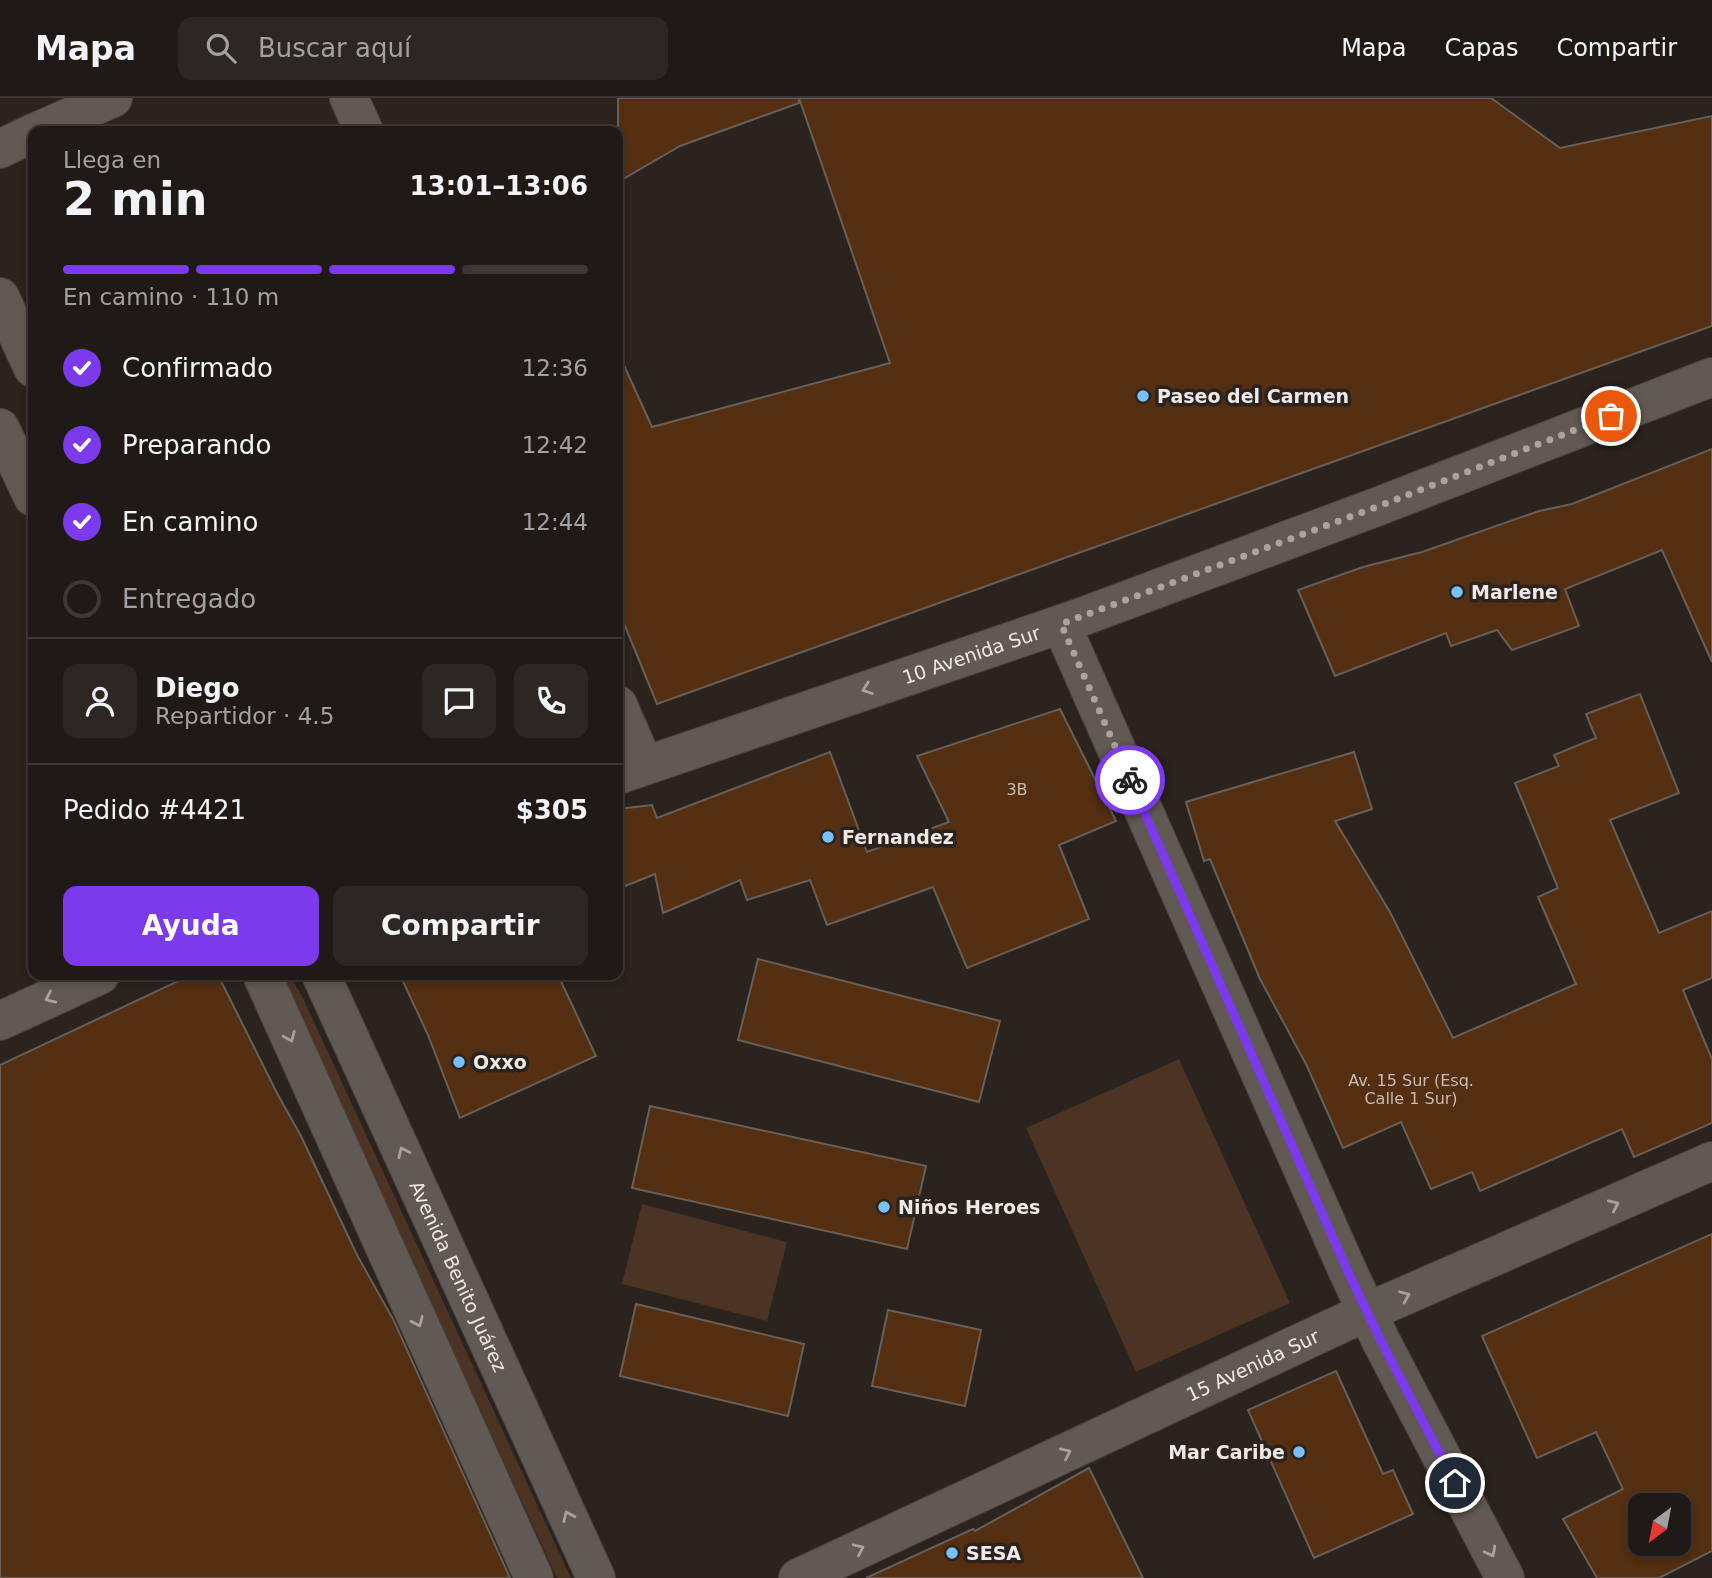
<!DOCTYPE html>
<html lang="es">
<meta charset="utf-8">
<style>
:root{--surface:#201a16;--page:#2d2723;--text:#f1f3f6;--muted:#a2a1a1;--line:#3d3835;--accent:#7c3aed}
body{margin:0;font-family:"DejaVu Sans",sans-serif;background:var(--page);color:var(--text);height:100vh;display:flex;flex-direction:column;font-size:26px;white-space:nowrap}
*{box-sizing:border-box;margin:0}
p{font-size:23px;color:var(--muted)}
.icon{flex:none;width:38px;height:38px;fill:none;stroke:currentColor;stroke-width:2;stroke-linecap:round;stroke-linejoin:round}
.map{position:relative;flex:1;overflow:hidden}
.drawer{position:absolute;left:28px;top:28px;width:595px;height:854px;display:flex;flex-direction:column;background:var(--surface);border-radius:14px;box-shadow:0 4px 10px #0003,0 0 0 2px var(--line)}
.drawer>*{flex:none}
.needle{width:46px;rotate:212deg}
.buttons{position:absolute;left:1628px;top:1395px;display:grid;gap:14px}
.buttons a{display:grid;place-items:center;width:63px;height:63px;border-radius:14px;background:var(--surface);box-shadow:0 4px 10px #0003,0 0 0 2px var(--line);font-size:35px}
.pin{position:absolute;display:grid;place-items:center;width:60px;height:60px;color:#fff;margin:-30px;border:4px solid #fff;border-radius:50%;box-shadow:0 2px 7px #0007}
.courier{position:absolute;display:grid;place-items:center;width:70px;height:70px;margin:-35px;border:5px solid #7c3aed;border-radius:50%;background:#fff;color:#222;box-shadow:0 2px 9px #0007}
.summary em{font-style:normal;font-weight:700}
.summary div{display:flex;flex-direction:column-reverse}
.summary{display:flex;align-items:center;justify-content:space-between;height:119px;padding:0 35px}
h1{font-size:46px;font-weight:700;line-height:52px}
.bar{display:grid;grid-template-columns:repeat(4,1fr);gap:10px 7px;align-content:center;height:84px;padding:0 35px}
.bar i{height:9px;border-radius:5px;background:var(--line)}
.bar .active{background:var(--accent)}
.bar p{grid-column:span 4}
.line{display:flex;align-items:center;gap:18px;padding:0 35px;border-top:2px solid var(--line)}
.line div{flex:1}
.round{display:grid;place-items:center;flex:none;width:74px;height:74px;border-radius:14px;background:var(--page)}
ol{padding:0 35px;list-style:none}
li{display:flex;align-items:center;gap:21px;height:77px}
li p{margin-inline-start:auto}
li .icon{padding:7px;border-radius:50%;background:var(--accent);color:#fff;stroke-width:4}
li:last-child{color:var(--muted)}
li i{width:38px;height:38px;border:4px solid var(--line);border-radius:50%}
.button{display:flex;gap:14px;margin-top:auto;padding:14px 35px}
.button a{flex:1;height:80px;border-radius:14px;background:var(--accent);color:#fff;font-size:28px;font-weight:700;line-height:80px;text-align:center}
.button a+a{background:var(--page);color:var(--text)}
header{display:flex;align-items:center;gap:42px;box-sizing:border-box;height:98px;padding:0 35px;background:var(--surface);border-bottom:2px solid var(--line)}
header strong{font-size:33px}
nav{display:flex;gap:38px;margin-inline-start:auto;font-size:24px}
.search{width:490px;height:63px;background:var(--page);display:flex;align-items:center;gap:18px;box-sizing:border-box;padding:0 24px;border-radius:14px;color:var(--muted);font-size:26px}
.map>svg:first-child{display:block}
.green{fill:#4b3424}
.building{fill:#542f12;stroke:#675f59;stroke-width:2;fill-rule:evenodd}
.lines{fill:none;stroke-linecap:round;stroke-linejoin:round}
.minor-casing{stroke:#48413d;stroke-width:40}
.minor{stroke:#615953;stroke-width:38}
.oneway{stroke:#a8a19c}
.done{stroke:#a9a4a0;stroke-width:7;stroke-dasharray:0 12.6}
.route{stroke:#7c3aed;stroke-width:9}
.poi-dot{fill:#7abff8;stroke:#2a231e;stroke-width:2.5}
.labels{text-anchor:middle;stroke-width:7;stroke-linejoin:round;paint-order:stroke}
.number-label{font-size:16px;fill:#c8bab1}
.poi-label{font-size:19px;font-weight:bold;fill:#eee9e6;stroke:#2a231e;text-anchor:start}
.street-label{font-size:19px;fill:#eee9e6;stroke:#2a231e}
</style>
<header>
<strong>Mapa</strong>
<div class="search"><svg class="icon" aria-label="search" viewBox="0 0 24 24"><circle cx="10" cy="10" r="6"/><path d="M15 15l6 6"/></svg>Buscar aquí</div>
<nav><a>Mapa</a><a>Capas</a><a>Compartir</a></nav>
</header>
<div class="map">
<svg width="1712" height="1480" viewBox="0 0 1712 1480">
<rect width="100%" height="100%" fill="#2a231e"/>
<!-- green -->
<g class="green">
<path d="M 282,877 L 289,877 L 302,898 L 571,1480 L 557,1480 L 556,1478 L 292,904 Z"/>
<path d="M 1179,961 L 1290,1205 L 1136,1274 L 1026,1030 Z"/>
<path d="M 642,1106 L 787,1144 L 767,1223 L 622,1186 Z"/>
</g>
<!-- building -->
<g class="building">
<path d="M 618,0 L 1491,0 L 1560,50 L 1712,18 L 1712,228 L 657,606 L 618,511 L 618,254 L 652,329 L 890,265 L 799,0 L 799,5 L 680,48 L 618,84 Z"/>
<path d="M 1712,351 L 1712,564 L 1662,452 L 1565,491 L 1579,528 L 1512,552 L 1497,532 L 1451,548 L 1446,535 L 1335,578 L 1298,492 L 1363,469 L 1422,454 L 1539,413 L 1572,406 Z"/>
<path d="M 1640,596 L 1679,695 L 1610,722 L 1659,835 L 1712,813 L 1712,880 L 1683,892 L 1712,961 L 1712,1025 L 1634,1059 L 1622,1031 L 1480,1093 L 1472,1074 L 1431,1091 L 1401,1024 L 1343,1050 L 1307,968 L 1260,881 L 1210,761 L 1204,763 L 1186,704 L 1354,654 L 1372,711 L 1335,723 L 1390,814 L 1453,940 L 1576,886 L 1538,799 L 1558,790 L 1515,685 L 1559,668 L 1554,657 L 1596,640 L 1586,616 Z"/>
<path d="M 1060,611 L 1116,723 L 1059,747 L 1089,821 L 967,870 L 933,789 L 827,827 L 810,782 L 747,802 L 740,782 L 663,815 L 655,776 L 618,791 L 618,711 L 652,707 L 657,720 L 830,654 L 867,754 L 949,724 L 917,658 Z"/>
<path d="M 758,861 L 1000,923 L 979,1004 L 738,942 Z"/>
<path d="M 191,877 L 218,877 L 278,997 L 301,1038 L 357,1157 L 394,1223 L 510,1480 L 0,1480 L 0,967 Z"/>
<path d="M 400,877 L 558,877 L 596,958 L 460,1020 L 428,937 Z"/>
<path d="M 650,1008 L 926,1068 L 907,1151 L 632,1090 Z"/>
<path d="M 1712,1136 L 1712,1453 L 1659,1480 L 1597,1480 L 1563,1421 L 1623,1391 L 1596,1334 L 1537,1360 L 1482,1238 ZM 1640,1407 L 1678,1407 L 1678,1446 L 1640,1446 Z"/>
<path d="M 636,1206 L 804,1246 L 788,1318 L 620,1278 Z"/>
<path d="M 888,1212 L 981,1232 L 965,1308 L 872,1288 Z"/>
<path d="M 1336,1273 L 1383,1376 L 1393,1372 L 1413,1416 L 1314,1460 L 1248,1312 Z"/>
<path d="M 1089,1370 L 1143,1480 L 866,1480 L 973,1431 L 975,1433 Z"/>
</g>
<g class="lines">
<defs>
<g id="minor">
<path d="M 349,0 L 364,33"/>
<path d="M 38,33 L 113,0"/>
<path d="M 0,51 L 33,35"/>
<path d="M 0,199 L 33,270"/>
<path d="M 0,330 L 33,399"/>
<path d="M 1061,526 L 1349,1176 L 1381,1243 L 1505,1480"/>
<path d="M 618,607 L 644,667"/>
<path id="s1" d="M 618,677 L 1076,521 L 1379,408 L 1712,279"/>
<path d="M 262,877 L 534,1480"/>
<path id="s2" d="M 321,877 L 596,1480"/>
<path d="M 0,923 L 100,877"/>
<path id="s3" d="M 798,1480 L 1347,1223 L 1712,1063"/>
</g>
</defs>
<!-- minor casing -->
<use href="#minor" class="minor-casing"/>
<!-- minor -->
<use href="#minor" class="minor"/>
</g>
<!-- one-way arrows -->
<defs><path id="oneway-chevron" d="M-2-3.5L2.5 0L-2 3.5" fill="none" stroke-width="1.6" stroke-linecap="round" stroke-linejoin="round" transform="scale(1.75)"/></defs>
<g class="oneway">
<use href="#oneway-chevron" transform="translate(867 591) rotate(161)"/>
<use href="#oneway-chevron" transform="translate(50 900) rotate(155)"/>
<use href="#oneway-chevron" transform="translate(290 939) rotate(66)"/>
<use href="#oneway-chevron" transform="translate(403 1054) rotate(-115)"/>
<use href="#oneway-chevron" transform="translate(1614 1107) rotate(-24)"/>
<use href="#oneway-chevron" transform="translate(1405 1198) rotate(-23)"/>
<use href="#oneway-chevron" transform="translate(418 1224) rotate(66)"/>
<use href="#oneway-chevron" transform="translate(1066 1355) rotate(-25)"/>
<use href="#oneway-chevron" transform="translate(568 1418) rotate(-114)"/>
<use href="#oneway-chevron" transform="translate(859 1451) rotate(-25)"/>
<use href="#oneway-chevron" transform="translate(1491 1454) rotate(62)"/>
</g>
<g class="lines">
<!-- done -->
<path class="done" d="M 1130,682 L 1061,526 L 1379,408 L 1611,318"/>
<!-- route -->
<path class="route" d="M 1130,682 L 1349,1176 L 1381,1243 L 1455,1385"/>
</g>
<!-- markers -->
<g class="poi-dot">
<circle cx="1143" cy="298" r="7"/>
<circle cx="1457" cy="494" r="7"/>
<circle cx="828" cy="739" r="7"/>
<circle cx="459" cy="964" r="7"/>
<circle cx="884" cy="1109" r="7"/>
<circle cx="1299" cy="1354" r="7"/>
<circle cx="952" cy="1455" r="7"/>
</g>
<g class="labels">
<!-- number labels -->
<g class="number-label">
<text x="1017" y="697">3B</text>
<text x="1411" y="988">Av. 15 Sur (Esq.<tspan x="1411" dy="18">Calle 1 Sur)</tspan></text>
</g>
<!-- poi labels -->
<g class="poi-label">
<text x="1157" y="305">Paseo del Carmen</text>
<text x="1471" y="501">Marlene</text>
<text x="842" y="746">Fernandez</text>
<text x="473" y="971">Oxxo</text>
<text x="898" y="1116">Niños Heroes</text>
<text x="1285" y="1361" text-anchor="end">Mar Caribe</text>
<text x="966" y="1462">SESA</text>
</g>
<!-- street labels -->
<g class="street-label">
<text dy="7" stroke="none"><textPath href="#s1" startOffset="373">10 Avenida Sur</textPath></text>
<text dy="7" stroke="none"><textPath href="#s2" startOffset="331">Avenida Benito Juárez</textPath></text>
<text dy="7" stroke="none"><textPath href="#s3" startOffset="502">15 Avenida Sur</textPath></text>
</g>
</g>
</svg>
<div class="buttons">
<a><svg class="needle" viewBox="-14 -14 28 28"><path d="M0-13l5 13h-10z" fill="#e53935"/><path d="M0 13l5-13h-10z" fill="#a2a1a1"/></svg></a>
</div>
<div class="pin" style="left:1611px;top:318px;background:#ea580c"><svg class="icon" aria-label="bag" viewBox="0 0 24 24"><path d="M5 8h14l-1 12H6zM9 8a3 3 0 0 1 6 0"/></svg></div>
<div class="pin" style="left:1455px;top:1385px;background:#1f2937"><svg class="icon" aria-label="home" viewBox="0 0 24 24"><path d="M3 11l9-7 9 7M6 9v11h12V9"/></svg></div>
<div class="courier" style="left:1130px;top:682px"><svg class="icon" aria-label="bike" viewBox="0 0 24 24"><circle cx="6" cy="16" r="4"/><circle cx="18" cy="16" r="4"/><path d="M6 16l4-8h5l3 8M10 8l3 8H6M13 5h3"/></svg></div>
<section class="drawer">
<div class="summary"><div><h1>2 min</h1><p>Llega en</p></div><em>13:01–13:06</em></div>
<div class="bar"><i class="active"></i><i class="active"></i><i class="active"></i><i></i><p>En camino · 110 m</p></div>
<ol>
<li><svg class="icon" aria-label="check" viewBox="0 0 24 24"><path d="M5 12l5 5 9-10"/></svg>Confirmado<p>12:36</p></li>
<li><svg class="icon" aria-label="check" viewBox="0 0 24 24"><path d="M5 12l5 5 9-10"/></svg>Preparando<p>12:42</p></li>
<li><svg class="icon" aria-label="check" viewBox="0 0 24 24"><path d="M5 12l5 5 9-10"/></svg>En camino<p>12:44</p></li>
<li><i></i>Entregado</li>
</ol>
<div class="line" style="height:126px"><a class="round"><svg class="icon" aria-label="person" viewBox="0 0 24 24"><circle cx="12" cy="8" r="4"/><path d="M4 21q1-7 8-7t8 7"/></svg></a><div><b>Diego</b><p>Repartidor · 4.5</p></div><a class="round"><svg class="icon" aria-label="chat" viewBox="0 0 24 24"><path d="M4 5h16v11H9l-5 4z"/></svg></a><a class="round"><svg class="icon" aria-label="phone" viewBox="0 0 24 24"><path d="M5 4h4l2 5-3 2q2 4 5 5l2-3 5 2v4C11 20 4 13 5 4z"/></svg></a></div>
<div class="line" style="height:91px"><div>Pedido #4421</div><b>$305</b></div>
<div class="button"><a>Ayuda</a><a>Compartir</a></div>
</section>
</div>
